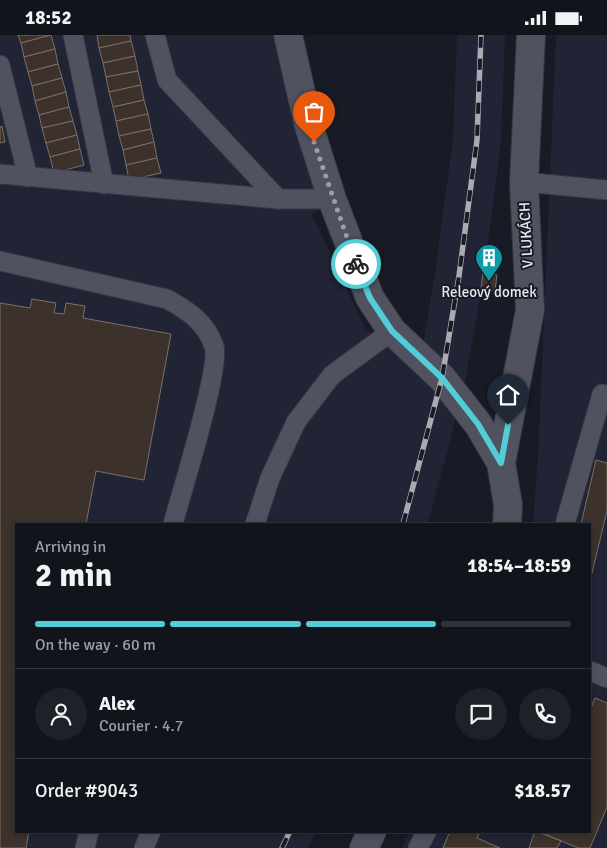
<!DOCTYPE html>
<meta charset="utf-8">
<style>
:root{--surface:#12141c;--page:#1f2129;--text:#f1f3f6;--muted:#9c9ea3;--line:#31333b;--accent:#52ccd6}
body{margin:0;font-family:Signika,sans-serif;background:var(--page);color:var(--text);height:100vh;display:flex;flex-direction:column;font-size:19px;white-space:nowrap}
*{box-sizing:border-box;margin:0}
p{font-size:16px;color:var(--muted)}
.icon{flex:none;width:28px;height:28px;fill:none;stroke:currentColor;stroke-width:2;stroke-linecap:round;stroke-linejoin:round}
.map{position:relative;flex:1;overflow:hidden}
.drawer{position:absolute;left:15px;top:488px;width:576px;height:310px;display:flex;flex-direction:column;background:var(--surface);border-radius:0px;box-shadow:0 2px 8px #0003,0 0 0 1px var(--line)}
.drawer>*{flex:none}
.pin{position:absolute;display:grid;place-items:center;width:42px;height:42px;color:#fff;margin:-51px -21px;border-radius:50% 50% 50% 0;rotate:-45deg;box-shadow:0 0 5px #0007}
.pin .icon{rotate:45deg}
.courier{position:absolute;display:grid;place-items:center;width:50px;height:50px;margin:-25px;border:4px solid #52ccd6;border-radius:50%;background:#fff;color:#222;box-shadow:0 1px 6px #0007}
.headline em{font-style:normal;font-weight:700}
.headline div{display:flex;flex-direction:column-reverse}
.headline{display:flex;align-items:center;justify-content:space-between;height:85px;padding:0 20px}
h1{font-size:32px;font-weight:700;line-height:38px}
.bar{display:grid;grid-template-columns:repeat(4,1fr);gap:8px 5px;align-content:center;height:60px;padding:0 20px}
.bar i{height:6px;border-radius:4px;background:var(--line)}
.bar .active{background:var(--accent)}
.bar p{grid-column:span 4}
.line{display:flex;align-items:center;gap:12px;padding:0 20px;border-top:1px solid var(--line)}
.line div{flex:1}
.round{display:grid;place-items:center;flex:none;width:52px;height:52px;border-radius:26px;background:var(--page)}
.status{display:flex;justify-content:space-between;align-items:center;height:35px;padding:0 25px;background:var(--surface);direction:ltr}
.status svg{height:14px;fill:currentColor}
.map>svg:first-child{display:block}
.built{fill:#202434}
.building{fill:#3d312b;stroke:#7c6f68}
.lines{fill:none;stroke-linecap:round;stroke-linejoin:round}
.service-casing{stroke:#35373f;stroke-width:21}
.minor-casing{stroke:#35373f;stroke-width:30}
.tertiary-casing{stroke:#35373f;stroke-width:30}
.service{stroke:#50535f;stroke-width:19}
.minor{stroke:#50535f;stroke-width:28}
.tertiary{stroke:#50535f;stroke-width:28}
.rail-casing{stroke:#a9abb3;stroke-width:5.5}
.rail{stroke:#181b25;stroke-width:4;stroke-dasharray:11;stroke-linecap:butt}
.done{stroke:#9d9fa7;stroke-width:5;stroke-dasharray:0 9}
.route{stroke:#52ccd6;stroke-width:6}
.labels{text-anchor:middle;stroke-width:4;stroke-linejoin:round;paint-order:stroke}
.street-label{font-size:15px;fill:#e4e6ed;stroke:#181b25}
.poi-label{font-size:15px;fill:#e4e6ed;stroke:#181b25}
</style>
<div class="status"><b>18:52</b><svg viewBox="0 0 49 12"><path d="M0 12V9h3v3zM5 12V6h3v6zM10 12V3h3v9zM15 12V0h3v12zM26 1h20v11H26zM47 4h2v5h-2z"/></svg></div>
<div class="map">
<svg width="607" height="813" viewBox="0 0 607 813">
<rect width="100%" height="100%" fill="#181b25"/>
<!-- built -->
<g class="built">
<path d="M 0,0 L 288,0 L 332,164 L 312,179 L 365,293 L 418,338 L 435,238 L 453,104 L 457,0 L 505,0 L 501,108 L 483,245 L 465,348 L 428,489 L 16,489 L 16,796 L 316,796 L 308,813 L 0,813 Z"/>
<path d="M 556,0 L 607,0 L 607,813 L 401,813 L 411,796 L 590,796 L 590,489 L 533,489 L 538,422 Z"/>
</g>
<!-- building -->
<g class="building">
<path d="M 18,0 L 51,0 L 21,8 Z"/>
<path d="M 51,0 L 55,14 L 24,22 L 21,8 Z"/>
<path d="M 97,0 L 130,0 L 131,6 L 99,13 Z"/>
<path d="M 131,6 L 135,21 L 103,28 L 99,13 Z"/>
<path d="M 55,14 L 58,29 L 28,37 L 24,22 Z"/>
<path d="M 135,21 L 138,36 L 106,42 L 103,28 Z"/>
<path d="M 58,29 L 62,43 L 32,51 L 28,37 Z"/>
<path d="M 138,36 L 141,50 L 109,57 L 106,42 Z"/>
<path d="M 62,43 L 66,57 L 35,66 L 32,51 Z"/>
<path d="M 141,50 L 144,65 L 113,72 L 109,57 Z"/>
<path d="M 66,57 L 69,72 L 39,80 L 35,66 Z"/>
<path d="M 144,65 L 148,79 L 116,86 L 113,72 Z"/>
<path d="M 69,72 L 73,86 L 42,93 L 39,80 Z"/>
<path d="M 148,79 L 151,94 L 119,101 L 116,86 Z"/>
<path d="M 73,86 L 77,100 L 46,108 L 42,93 Z"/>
<path d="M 2,91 L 5,107 L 0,108 L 0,92 Z"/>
<path d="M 151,94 L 154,107 L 123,115 L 119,101 Z"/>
<path d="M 77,100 L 80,114 L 50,122 L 46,108 Z"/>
<path d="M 154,107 L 157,123 L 126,130 L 123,115 Z"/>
<path d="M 80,114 L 84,130 L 54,138 L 50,122 Z"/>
<path d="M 157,123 L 161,138 L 129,145 L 126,130 Z"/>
<path d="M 483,238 L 497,240 L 495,256 L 481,254 Z"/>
<path d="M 32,264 L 56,268 L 54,278 L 64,279 L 66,268 L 85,271 L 83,283 L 171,299 L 144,445 L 96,436 L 86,489 L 16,489 L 16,796 L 29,796 L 26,813 L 0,813 L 0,268 L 30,273 Z"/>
<path d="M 596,425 L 607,428 L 607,476 L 590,546 L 590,489 L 581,489 Z"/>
<path d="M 595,663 L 607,668 L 607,772 L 590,813 L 578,813 L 538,796 L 590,796 L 590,675 Z"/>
<path d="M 450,796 L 480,796 L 477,803 L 500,813 L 443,813 Z"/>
<path d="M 535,796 L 561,806 L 557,813 L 529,813 Z"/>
</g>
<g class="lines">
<defs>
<g id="service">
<path d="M 73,0 L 104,149"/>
<path d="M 155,0 L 167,45 L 278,164"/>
<path d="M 0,30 L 28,142"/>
<path d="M 0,139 L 278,164 L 332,164"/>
<path d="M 524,147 L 607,155"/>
<path d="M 0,226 L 167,264 C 187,275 206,287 214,311 C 221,332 181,459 173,489"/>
<path d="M 255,489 L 270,443 L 296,387 L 332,340 L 392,296"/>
<path d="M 565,489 L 602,359 L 607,361"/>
<path d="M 590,636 L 607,643"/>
<path d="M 85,813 L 89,796"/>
<path d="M 144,813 L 151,796"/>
<path d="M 418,813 L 427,796"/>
</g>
<path id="minor" d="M 501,428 L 530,275 L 524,147 L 531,0"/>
<g id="tertiary">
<path d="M 288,0 L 308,88 L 332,164 L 370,263 L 392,296 L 442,343 L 478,389 L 501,428 L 508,470 L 507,489"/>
<path d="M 364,813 L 372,796"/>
</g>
</defs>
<!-- service casing -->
<use href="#service" class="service-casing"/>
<!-- minor casing -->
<use href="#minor" class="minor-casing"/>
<!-- tertiary casing -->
<use href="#tertiary" class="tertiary-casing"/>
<!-- service -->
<use href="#service" class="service"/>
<!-- minor -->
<use href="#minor" class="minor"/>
<!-- tertiary -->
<use href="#tertiary" class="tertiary"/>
<defs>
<g id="rail">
<path d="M 403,489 L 442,343 L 459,241 L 477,105 L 481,0"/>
<path d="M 282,813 L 290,796"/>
</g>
</defs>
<!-- rail casing -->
<use href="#rail" class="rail-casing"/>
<!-- rail -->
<use href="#rail" class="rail"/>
</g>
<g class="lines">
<!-- done -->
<path class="done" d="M 314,107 L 356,229"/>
<!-- route -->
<path class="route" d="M 356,229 L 370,263 L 392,296 L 442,343 L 478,389 L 501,428 L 508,390"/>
</g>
<!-- icons -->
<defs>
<symbol id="building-pin" viewBox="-11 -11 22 30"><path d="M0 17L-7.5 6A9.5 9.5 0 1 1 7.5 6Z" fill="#0f9aa8" stroke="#181b25"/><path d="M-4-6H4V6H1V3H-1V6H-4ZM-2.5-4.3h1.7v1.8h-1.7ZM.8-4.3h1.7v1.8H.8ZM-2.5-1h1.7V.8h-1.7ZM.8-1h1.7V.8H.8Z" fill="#fff"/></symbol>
</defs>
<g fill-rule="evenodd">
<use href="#building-pin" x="473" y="207" width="32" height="43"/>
</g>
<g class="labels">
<!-- street labels -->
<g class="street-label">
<text transform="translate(526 200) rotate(-93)" y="5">V LUKÁCH</text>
</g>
<!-- poi labels -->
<g class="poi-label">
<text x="489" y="262">Releový domek</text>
</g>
</g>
</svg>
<div class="pin" style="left:314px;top:107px;background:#ea580c"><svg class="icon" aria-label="bag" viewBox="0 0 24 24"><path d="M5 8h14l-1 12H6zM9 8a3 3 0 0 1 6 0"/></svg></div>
<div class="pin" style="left:508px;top:390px;background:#1f2937"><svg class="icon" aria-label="home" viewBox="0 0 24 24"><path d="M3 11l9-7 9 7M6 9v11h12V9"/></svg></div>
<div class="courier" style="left:356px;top:229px"><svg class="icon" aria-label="bike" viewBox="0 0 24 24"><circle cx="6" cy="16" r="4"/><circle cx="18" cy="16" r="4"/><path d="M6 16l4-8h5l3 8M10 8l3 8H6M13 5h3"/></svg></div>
<section class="drawer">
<div class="headline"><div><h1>2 min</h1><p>Arriving in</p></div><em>18:54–18:59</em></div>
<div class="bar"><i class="active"></i><i class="active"></i><i class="active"></i><i></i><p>On the way · 60 m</p></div>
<div class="line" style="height:90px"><a class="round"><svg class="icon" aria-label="person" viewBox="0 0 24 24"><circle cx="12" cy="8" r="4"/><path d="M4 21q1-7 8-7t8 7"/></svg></a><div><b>Alex</b><p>Courier · 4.7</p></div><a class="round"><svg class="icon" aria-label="chat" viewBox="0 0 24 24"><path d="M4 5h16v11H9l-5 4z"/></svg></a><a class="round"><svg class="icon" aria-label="phone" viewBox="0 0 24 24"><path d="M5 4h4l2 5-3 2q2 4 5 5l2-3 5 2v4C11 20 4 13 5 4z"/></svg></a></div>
<div class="line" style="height:65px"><div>Order #9043</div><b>$18.57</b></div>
</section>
</div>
